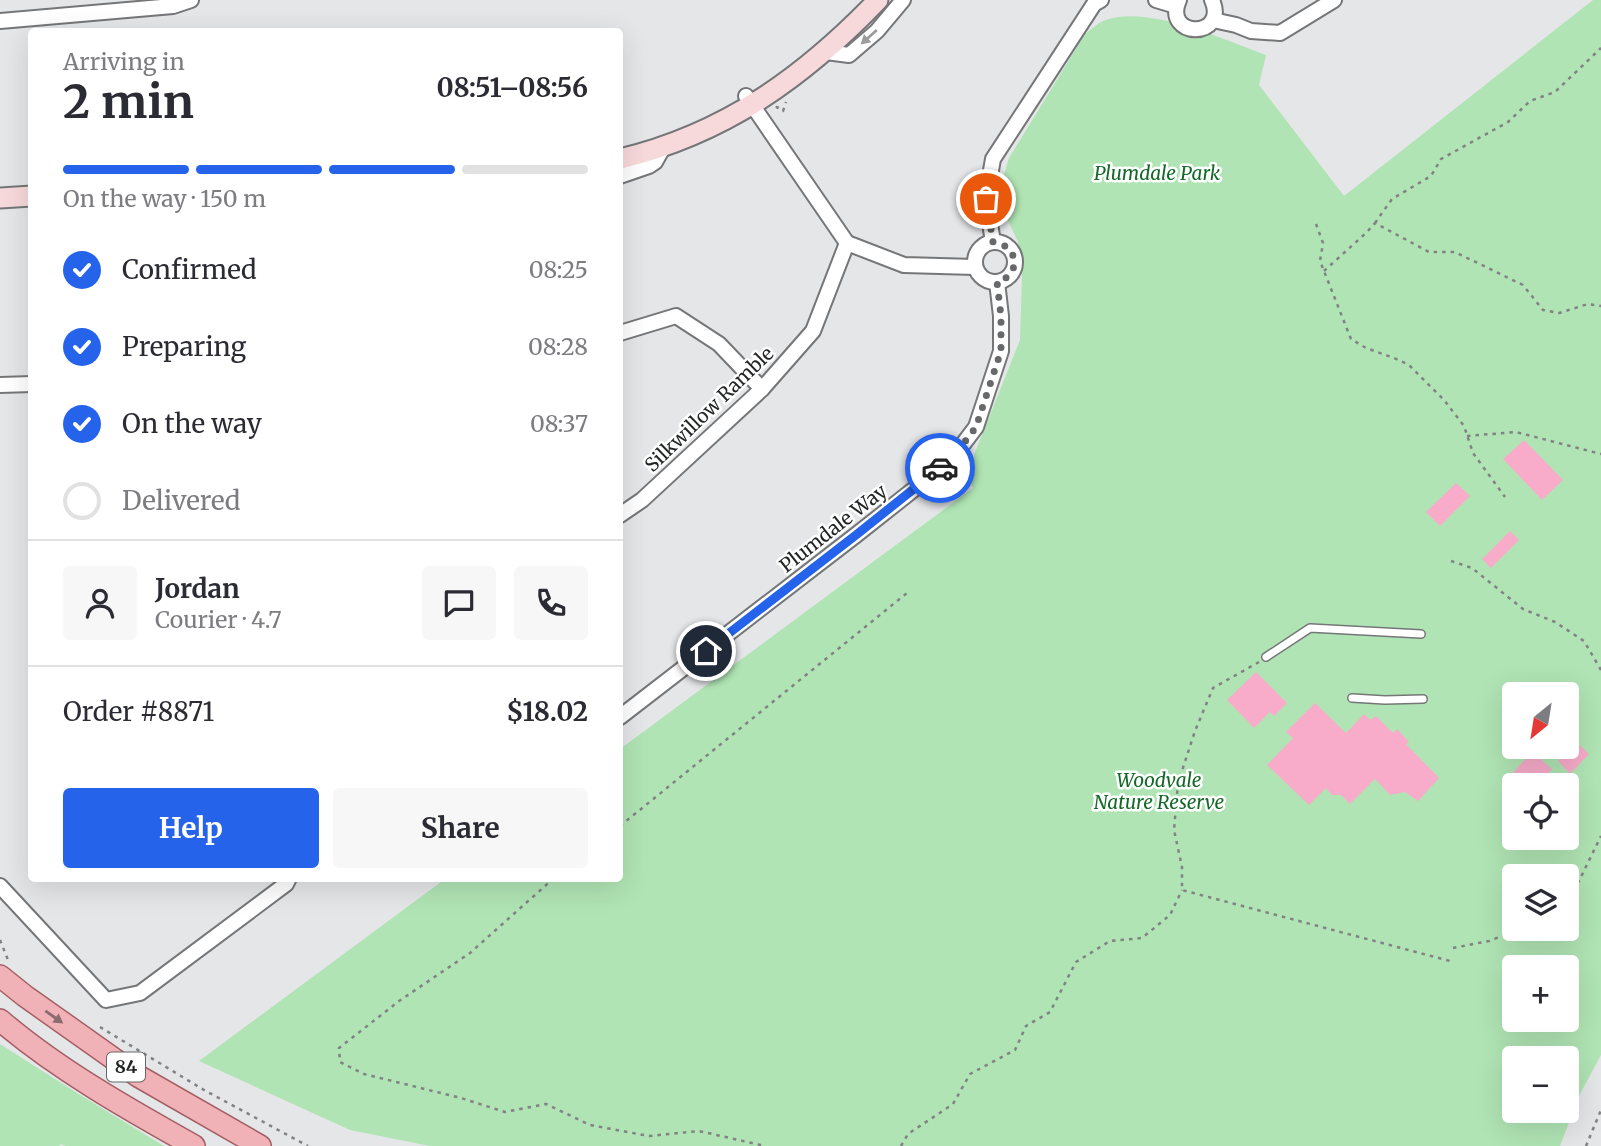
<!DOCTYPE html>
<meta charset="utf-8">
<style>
:root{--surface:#fff;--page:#f7f7f7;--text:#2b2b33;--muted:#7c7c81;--line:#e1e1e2;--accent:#2563eb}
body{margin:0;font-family:Merriweather,serif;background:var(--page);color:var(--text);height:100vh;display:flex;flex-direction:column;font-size:26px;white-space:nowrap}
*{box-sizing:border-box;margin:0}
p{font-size:23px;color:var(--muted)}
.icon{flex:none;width:38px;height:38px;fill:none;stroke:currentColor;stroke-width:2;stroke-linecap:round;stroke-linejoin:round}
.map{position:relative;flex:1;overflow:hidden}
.details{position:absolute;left:28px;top:28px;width:595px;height:854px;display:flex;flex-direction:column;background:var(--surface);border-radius:7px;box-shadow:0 7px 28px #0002}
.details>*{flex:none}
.needle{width:46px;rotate:210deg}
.controls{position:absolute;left:1502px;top:682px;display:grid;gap:14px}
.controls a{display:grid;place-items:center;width:77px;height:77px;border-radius:7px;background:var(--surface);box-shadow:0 7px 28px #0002;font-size:35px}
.pin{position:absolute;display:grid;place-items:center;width:60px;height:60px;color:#fff;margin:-30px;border:4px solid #fff;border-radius:50%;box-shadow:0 2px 7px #0007}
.courier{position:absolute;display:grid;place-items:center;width:70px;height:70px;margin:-35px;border:5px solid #2563eb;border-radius:50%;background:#fff;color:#222;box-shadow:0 2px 9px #0007}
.summary em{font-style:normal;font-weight:700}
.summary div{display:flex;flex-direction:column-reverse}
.summary{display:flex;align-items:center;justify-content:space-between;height:119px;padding:0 35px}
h1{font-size:46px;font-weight:700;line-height:52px}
.bar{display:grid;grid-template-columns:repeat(4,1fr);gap:10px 7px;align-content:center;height:84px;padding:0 35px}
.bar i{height:9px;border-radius:5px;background:var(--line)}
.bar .current{background:var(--accent)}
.bar p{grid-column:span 4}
.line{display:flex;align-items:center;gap:18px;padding:0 35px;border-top:2px solid var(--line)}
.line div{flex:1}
.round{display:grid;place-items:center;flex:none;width:74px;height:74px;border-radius:7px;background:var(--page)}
ol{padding:0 35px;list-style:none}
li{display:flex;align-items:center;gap:21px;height:77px}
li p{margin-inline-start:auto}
li .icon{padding:7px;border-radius:50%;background:var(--accent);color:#fff;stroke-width:4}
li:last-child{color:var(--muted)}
li i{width:38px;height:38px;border:4px solid var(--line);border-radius:50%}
.primary-button{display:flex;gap:14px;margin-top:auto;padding:14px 35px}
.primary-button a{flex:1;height:80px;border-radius:7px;background:var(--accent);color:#fff;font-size:28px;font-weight:700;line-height:80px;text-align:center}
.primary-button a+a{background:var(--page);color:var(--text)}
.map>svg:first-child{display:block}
.green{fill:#b0e4b4;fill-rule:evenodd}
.building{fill:#f8acca}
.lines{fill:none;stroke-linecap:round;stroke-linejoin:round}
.service-casing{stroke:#757678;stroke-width:10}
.minor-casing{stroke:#757678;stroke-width:18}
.secondary-casing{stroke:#757678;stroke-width:23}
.primary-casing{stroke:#a35f64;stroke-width:24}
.path{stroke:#818283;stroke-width:2.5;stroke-dasharray:3.5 5;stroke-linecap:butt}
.service{stroke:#fff;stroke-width:7}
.minor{stroke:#fff;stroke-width:14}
.secondary{stroke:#f8d9db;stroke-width:19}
.primary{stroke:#f1b2b7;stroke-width:21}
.oneway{fill:#9c9c9c}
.oneway2{fill:#8a6b6e}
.done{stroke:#676869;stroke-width:7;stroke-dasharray:0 12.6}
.route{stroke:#2563eb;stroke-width:9}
.labels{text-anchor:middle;stroke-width:5;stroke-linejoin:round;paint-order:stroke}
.shield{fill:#fff;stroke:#656666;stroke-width:2}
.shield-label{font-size:18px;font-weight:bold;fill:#232424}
.park-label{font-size:19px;font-style:italic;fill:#146928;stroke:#fff}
.street-label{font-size:19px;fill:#232424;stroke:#fff}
</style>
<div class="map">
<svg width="1601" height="1146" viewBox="0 0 1601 1146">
<rect width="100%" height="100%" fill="#e5e6e8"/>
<!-- green -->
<g class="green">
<path d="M 1593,0 L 1601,0 L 1601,1055 L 1580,1094 L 1560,1146 L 430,1146 L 350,1130 L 199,1061 L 445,879 L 620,878 L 620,749 L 973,488 L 966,475 L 1020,340 L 1022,275 L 1018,242 L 997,197 L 1009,158 L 1085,34 C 1090,30 1097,24 1103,21 C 1144,3 1226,40 1266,55 L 1259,85 L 1344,196 ZM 1514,695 L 1566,695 L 1566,747 L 1514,747 ZM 1514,786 L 1566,786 L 1566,838 L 1514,838 ZM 1514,877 L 1566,877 L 1566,929 L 1514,929 ZM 1514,968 L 1566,968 L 1566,1020 L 1514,1020 ZM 1514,1059 L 1566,1059 L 1566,1111 L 1514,1111 Z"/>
<path d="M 0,1044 L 77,1093 L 164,1146 L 65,1146 L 61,1144 L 59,1146 L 0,1146 Z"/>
</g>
<!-- building -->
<g class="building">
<path d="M 1524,440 L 1563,480 L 1542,500 L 1503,459 Z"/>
<path d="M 1456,483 L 1470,496 L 1440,526 L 1426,512 Z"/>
<path d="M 1510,531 L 1519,540 L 1491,568 L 1482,559 Z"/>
<path d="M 1256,672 L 1287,703 L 1274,716 L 1270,712 L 1254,728 L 1227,700 Z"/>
<path d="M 1315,703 L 1346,733 L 1364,714 L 1370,720 L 1376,716 L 1393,733 L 1397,729 L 1409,742 L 1406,744 L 1439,778 L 1418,801 L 1405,792 L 1390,795 L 1375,779 L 1350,804 L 1341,795 L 1332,795 L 1326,788 L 1309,805 L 1267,765 L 1293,738 L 1286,732 Z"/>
<path d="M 1576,742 L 1589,754 L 1570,774 L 1558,761 Z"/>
<path d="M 1532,752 L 1552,769 L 1538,786 L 1517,786 L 1508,778 Z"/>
</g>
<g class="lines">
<defs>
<g id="service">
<path d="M 1266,657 L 1310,628 L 1421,634"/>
<path d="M 1352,698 L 1385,700 L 1423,699"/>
</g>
<g id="minor">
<path d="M 1156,0 L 1176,6"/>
<path d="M 1179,0 C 1162,39 1229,39 1212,0"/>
<path d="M 1213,20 L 1236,25 L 1251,31 L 1280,33 L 1334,0"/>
<path d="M 0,21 L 173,6 L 191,0"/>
<path d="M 826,52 L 849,55 L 877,31 L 903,0"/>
<path d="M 746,96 L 847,243 L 904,265 L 975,267"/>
<path d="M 620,176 L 649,166 L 655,162 L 664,146"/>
<path d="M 993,242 L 986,199 L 993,159 L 1094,4 L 1101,0"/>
<circle cx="995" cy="262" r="20"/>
<path d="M 620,333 L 676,316 L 719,344 L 762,389"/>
<path d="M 0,385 L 32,384"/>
<path d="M 620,515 L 642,500 L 762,389 L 813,331 L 847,243"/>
<path d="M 620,717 L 856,535 L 951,460 L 976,427 L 1001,351 L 1001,316 L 997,282"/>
<path d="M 0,886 L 106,1000 L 140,993 L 286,884 L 289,878"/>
</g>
<g id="secondary">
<path d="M 620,159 C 725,134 804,77 878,0"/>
<path d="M 0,198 L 32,196"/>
</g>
<g id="primary">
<path d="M 0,976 L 25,996 L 138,1076 L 260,1146"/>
<path d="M 0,1020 C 57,1069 128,1109 194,1146"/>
</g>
</defs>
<!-- service casing -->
<use href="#service" class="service-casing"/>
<!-- minor casing -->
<use href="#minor" class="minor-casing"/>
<!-- secondary casing -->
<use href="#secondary" class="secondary-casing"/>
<!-- primary casing -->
<use href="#primary" class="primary-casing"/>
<!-- path -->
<g class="path">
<path d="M 776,108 L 777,107 L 783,111 L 786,102"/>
<path d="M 1375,223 L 1392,199 L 1431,176 L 1441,159 L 1508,122 L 1530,101 L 1555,92 L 1601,48"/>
<path d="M 1316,224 L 1323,243 L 1320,261 L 1351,339 L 1366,348 L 1394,358 L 1409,365 L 1444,400 L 1464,426 L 1473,453 L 1505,497"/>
<path d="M 1324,271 L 1366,233 L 1375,223 L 1429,252 L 1455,252 L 1523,285 L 1543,310 L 1559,313 L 1588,304 L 1601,306"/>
<path d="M 1467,436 L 1516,432 L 1601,454"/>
<path d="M 1451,561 L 1472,568 L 1523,609 L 1555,622 L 1584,641 L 1601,670"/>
<path d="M 1259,662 L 1213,688 L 1195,731 L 1178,783 L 1174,830 L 1182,867 L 1182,890 L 1450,961"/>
<path d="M 620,826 L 907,593"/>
<path d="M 554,878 L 470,953 L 399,1001 L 339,1048 L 340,1062 L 364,1074 L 461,1098 L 505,1112 L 546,1104 L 590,1125 L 649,1136 L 699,1131 L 765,1146"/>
<path d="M 1566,896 L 1579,881 L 1601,836"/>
<path d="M 0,940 L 8,960 L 7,961"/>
<path d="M 1453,948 L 1489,941 L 1519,929"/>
<path d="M 100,1027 L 204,1090 L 308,1146"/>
<path d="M 901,1146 L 908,1134 L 953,1104 L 970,1074 L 1015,1050 L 1026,1026 L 1050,1012 L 1076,962 L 1110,941 L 1142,938 L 1170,915 L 1182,890"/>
<path d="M 1586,1146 L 1601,1110"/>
</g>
<!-- service -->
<use href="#service" class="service"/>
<!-- minor -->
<use href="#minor" class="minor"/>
<!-- secondary -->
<use href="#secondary" class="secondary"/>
<!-- primary -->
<use href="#primary" class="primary"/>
</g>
<!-- one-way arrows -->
<defs><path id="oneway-solid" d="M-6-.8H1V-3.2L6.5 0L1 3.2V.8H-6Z" transform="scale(1.75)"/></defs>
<use class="oneway" href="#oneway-solid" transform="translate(869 37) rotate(138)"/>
<use class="oneway2" href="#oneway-solid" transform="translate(54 1017) rotate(35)"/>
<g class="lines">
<!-- done -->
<path class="done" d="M 940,468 L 951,460 L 976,427 L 1001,351 L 1001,316 L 997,282 C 1022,275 1019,245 993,242 L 986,199"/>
<!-- route -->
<path class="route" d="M 706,651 L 856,535 L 940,468"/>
</g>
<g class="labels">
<!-- shield labels -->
<rect class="shield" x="107" y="1052.5" width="38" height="29" rx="5"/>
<g class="shield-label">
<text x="126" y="1073">84</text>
</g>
<!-- park labels -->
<g class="park-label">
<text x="1157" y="180">Plumdale Park</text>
<text x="1159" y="787">Woodvale<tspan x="1159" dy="22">Nature Reserve</tspan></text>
</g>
<!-- street labels -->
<g class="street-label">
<text transform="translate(709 409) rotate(-44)" y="7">Silkwillow Ramble</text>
<text transform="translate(833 528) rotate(-38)" y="7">Plumdale Way</text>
</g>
</g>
</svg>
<div class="controls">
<a><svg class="needle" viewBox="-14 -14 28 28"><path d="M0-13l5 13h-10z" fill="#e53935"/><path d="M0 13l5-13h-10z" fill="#7c7c81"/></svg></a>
<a><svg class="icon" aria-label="locate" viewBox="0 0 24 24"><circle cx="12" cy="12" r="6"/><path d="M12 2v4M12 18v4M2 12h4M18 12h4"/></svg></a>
<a><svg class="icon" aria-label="layers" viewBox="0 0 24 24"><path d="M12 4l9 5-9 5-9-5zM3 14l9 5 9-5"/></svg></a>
<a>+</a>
<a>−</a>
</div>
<div class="pin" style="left:986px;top:199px;background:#ea580c"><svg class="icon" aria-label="bag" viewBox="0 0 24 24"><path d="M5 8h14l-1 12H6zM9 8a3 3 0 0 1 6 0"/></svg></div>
<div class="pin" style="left:706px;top:651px;background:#1f2937"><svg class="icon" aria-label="home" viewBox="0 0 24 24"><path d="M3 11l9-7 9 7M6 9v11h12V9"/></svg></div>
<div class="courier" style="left:940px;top:468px"><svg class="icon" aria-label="car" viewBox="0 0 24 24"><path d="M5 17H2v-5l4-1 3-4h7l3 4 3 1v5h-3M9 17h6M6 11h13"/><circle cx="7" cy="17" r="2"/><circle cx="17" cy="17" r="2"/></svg></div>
<section class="details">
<div class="summary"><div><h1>2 min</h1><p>Arriving in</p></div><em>08:51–08:56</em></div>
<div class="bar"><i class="current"></i><i class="current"></i><i class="current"></i><i></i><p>On the way · 150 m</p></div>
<ol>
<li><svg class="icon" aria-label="check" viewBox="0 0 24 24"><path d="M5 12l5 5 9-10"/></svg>Confirmed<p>08:25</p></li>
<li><svg class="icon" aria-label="check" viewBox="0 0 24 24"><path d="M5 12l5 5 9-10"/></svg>Preparing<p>08:28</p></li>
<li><svg class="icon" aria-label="check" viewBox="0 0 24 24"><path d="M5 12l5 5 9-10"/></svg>On the way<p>08:37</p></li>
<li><i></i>Delivered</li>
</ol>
<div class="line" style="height:126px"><a class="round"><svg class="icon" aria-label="person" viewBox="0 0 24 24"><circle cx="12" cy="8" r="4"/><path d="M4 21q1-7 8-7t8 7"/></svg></a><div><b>Jordan</b><p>Courier · 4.7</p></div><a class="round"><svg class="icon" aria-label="chat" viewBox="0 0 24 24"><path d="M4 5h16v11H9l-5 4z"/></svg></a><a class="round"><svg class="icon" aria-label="phone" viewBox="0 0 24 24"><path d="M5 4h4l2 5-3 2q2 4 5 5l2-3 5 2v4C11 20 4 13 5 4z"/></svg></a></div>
<div class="line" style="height:91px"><div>Order #8871</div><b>$18.02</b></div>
<div class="primary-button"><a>Help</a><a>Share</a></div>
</section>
</div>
